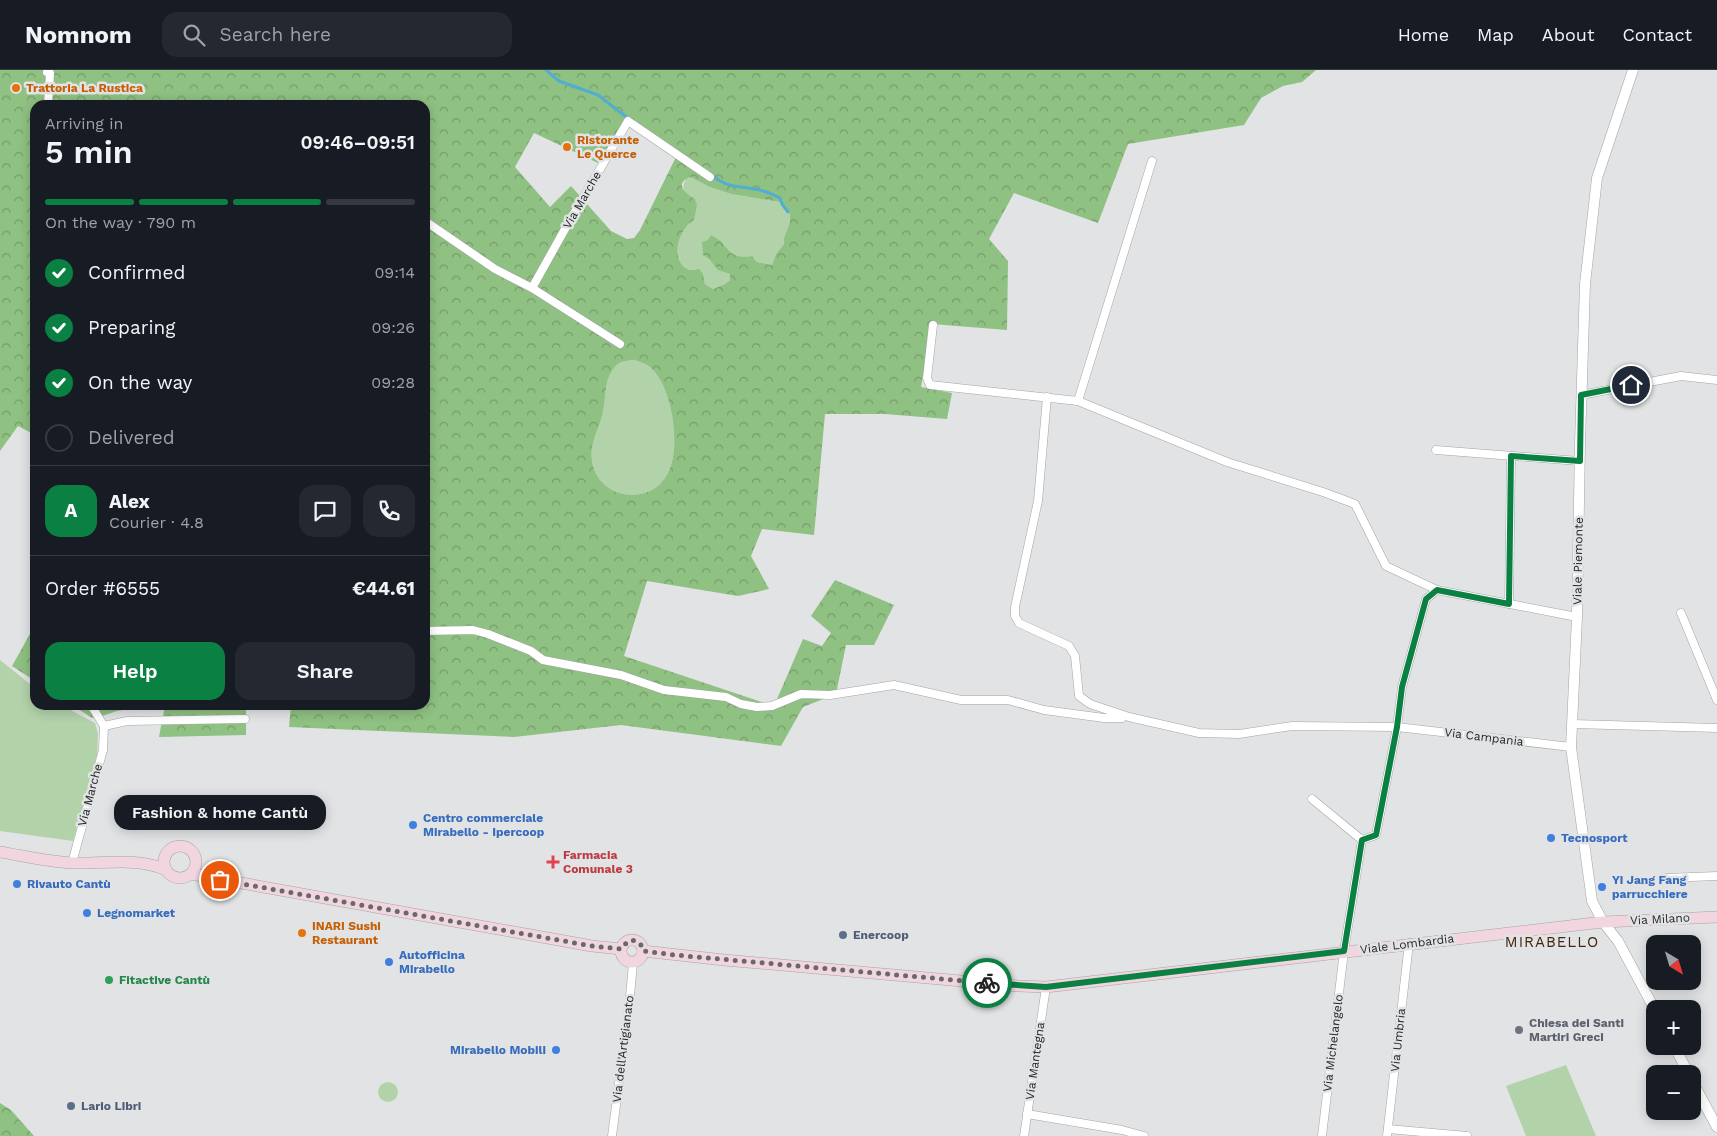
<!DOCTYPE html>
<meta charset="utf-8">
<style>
:root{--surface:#171b24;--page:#242831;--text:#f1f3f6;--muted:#9ea1a6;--line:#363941;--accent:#0b8043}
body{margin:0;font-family:"Work Sans",sans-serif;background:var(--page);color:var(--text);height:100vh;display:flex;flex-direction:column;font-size:19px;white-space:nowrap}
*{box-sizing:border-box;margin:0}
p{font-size:16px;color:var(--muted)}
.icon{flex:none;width:28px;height:28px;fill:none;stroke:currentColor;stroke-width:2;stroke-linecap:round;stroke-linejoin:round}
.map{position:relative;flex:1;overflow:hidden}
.sheet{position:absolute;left:30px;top:30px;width:400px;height:610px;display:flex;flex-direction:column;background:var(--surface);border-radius:15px;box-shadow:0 2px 12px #0003}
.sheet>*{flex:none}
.needle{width:32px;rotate:142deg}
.buttons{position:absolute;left:1646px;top:865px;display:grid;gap:10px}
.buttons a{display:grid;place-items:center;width:55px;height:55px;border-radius:10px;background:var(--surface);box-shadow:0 2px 12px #0003;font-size:25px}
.pin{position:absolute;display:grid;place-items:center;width:42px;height:42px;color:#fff;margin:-21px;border:2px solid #fff;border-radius:50%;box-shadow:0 1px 5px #0007}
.courier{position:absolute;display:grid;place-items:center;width:50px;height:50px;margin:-25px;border:4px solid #0b8043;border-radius:50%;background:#fff;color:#222;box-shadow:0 1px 6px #0007}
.bubble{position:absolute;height:35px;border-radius:15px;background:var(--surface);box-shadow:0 2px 12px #0003;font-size:16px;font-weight:600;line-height:35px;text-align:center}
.overview em{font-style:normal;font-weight:600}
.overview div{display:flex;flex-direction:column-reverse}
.overview{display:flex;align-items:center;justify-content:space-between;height:85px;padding:0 15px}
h1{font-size:32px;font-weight:600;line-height:38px}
.bar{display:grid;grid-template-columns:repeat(4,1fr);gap:8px 5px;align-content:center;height:60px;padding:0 15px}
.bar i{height:6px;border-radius:4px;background:var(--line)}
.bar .current{background:var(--accent)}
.bar p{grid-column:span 4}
.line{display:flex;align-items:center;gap:12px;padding:0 15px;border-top:1px solid var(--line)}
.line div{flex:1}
.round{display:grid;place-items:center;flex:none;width:52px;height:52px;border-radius:15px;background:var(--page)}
ol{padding:0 15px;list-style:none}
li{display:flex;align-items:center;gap:15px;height:55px}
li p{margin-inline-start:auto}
li .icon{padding:5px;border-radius:50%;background:var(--accent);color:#fff;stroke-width:4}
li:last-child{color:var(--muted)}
li i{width:28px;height:28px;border:2px solid var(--line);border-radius:50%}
.primary-button{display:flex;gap:10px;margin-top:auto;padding:10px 15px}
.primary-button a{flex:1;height:58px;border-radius:15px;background:var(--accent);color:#fff;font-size:20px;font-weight:600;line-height:58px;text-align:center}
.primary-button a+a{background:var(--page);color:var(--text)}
header{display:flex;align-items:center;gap:30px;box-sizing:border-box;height:70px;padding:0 25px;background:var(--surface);border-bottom:1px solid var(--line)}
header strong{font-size:24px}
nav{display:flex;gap:28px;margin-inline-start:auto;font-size:18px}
.search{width:350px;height:45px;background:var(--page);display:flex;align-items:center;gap:12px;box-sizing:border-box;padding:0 18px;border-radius:15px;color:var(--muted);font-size:19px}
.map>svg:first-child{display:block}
.grass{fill:#b2d2aa}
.forest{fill:url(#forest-crowns);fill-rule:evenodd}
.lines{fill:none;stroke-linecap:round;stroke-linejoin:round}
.stream{stroke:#52add2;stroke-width:3}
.minor-casing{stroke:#a4a4a6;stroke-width:9}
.tertiary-casing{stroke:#a4a4a6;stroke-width:11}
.secondary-casing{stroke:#a4a4a6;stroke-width:12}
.minor{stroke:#fff;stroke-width:8}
.tertiary{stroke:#fff;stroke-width:10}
.secondary{stroke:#f2d6df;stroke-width:11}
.done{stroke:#68696a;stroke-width:5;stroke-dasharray:0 9}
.route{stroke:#0b8043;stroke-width:6}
.food-dot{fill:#e8710a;stroke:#e2e3e5;stroke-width:2}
.shop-dot{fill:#3f7fe0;stroke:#e2e3e5;stroke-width:2}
.health-dot{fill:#e0444e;stroke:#e2e3e5;stroke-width:2}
.service-dot{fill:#5c6f8a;stroke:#e2e3e5;stroke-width:2}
.leisure-dot{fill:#2e9e5b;stroke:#e2e3e5;stroke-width:2}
.worship-dot{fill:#6b7280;stroke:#e2e3e5;stroke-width:2}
.labels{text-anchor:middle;stroke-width:5;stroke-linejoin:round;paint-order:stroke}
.food-label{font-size:12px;font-weight:bold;fill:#c56008;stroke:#e2e3e5;text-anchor:start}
.street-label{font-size:12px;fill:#262727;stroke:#e2e3e5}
.shop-label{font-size:12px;font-weight:bold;fill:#366cbe;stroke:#e2e3e5;text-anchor:start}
.health-label{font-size:12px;font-weight:bold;fill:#be3a42;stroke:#e2e3e5;text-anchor:start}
.service-label{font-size:12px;font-weight:bold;fill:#4e5e75;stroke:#e2e3e5;text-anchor:start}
.leisure-label{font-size:12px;font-weight:bold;fill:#27864d;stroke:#e2e3e5;text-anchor:start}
.worship-label{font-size:12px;font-weight:bold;fill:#5b616d;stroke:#e2e3e5;text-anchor:start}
.quarter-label{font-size:15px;letter-spacing:1px;fill:#45250d;stroke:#e2e3e5}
</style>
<header>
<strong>Nomnom</strong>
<div class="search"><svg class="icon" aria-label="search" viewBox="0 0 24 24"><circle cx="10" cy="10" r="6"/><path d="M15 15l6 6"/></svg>Search here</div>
<nav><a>Home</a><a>Map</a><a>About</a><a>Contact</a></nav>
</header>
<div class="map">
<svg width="1717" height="1066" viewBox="0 0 1717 1066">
<defs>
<pattern id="forest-crowns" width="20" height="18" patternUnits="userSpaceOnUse" patternTransform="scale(1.25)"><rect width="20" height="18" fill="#8fc182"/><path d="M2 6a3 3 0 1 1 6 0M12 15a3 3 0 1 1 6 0" fill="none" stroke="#759d6a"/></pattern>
</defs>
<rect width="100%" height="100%" fill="#e2e3e5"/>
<!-- grass -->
<g class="grass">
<path d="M 690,107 L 710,117 L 731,124 L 780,132 L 790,143 L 790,152 L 784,168 L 784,174 L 776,184 L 772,195 L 757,192 L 752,186 C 725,190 730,173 711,165 L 709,170 L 703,172 L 703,185 L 710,190 L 718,199 L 730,204 L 730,210 L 725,214 L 713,219 L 705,214 L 703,204 L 695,199 L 689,200 C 669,189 678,160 694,150 L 695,129 C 685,123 679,119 687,108 Z"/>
<path d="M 634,290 C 640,292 647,294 651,298 C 672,317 680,373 670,398 C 665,412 654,422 640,424 C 611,429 588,407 592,378 C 594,365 601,354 603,341 C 607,325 603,313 614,298 C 618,291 627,291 634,290 Z"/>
<path d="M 0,590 L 35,618 L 35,635 L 61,635 L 95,653 L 98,664 L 97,686 L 73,771 L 0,761 Z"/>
<path d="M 1566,995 L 1596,1066 L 1526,1066 L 1506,1016 Z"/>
<circle cx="388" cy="1022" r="10"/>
</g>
<!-- forest -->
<g class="forest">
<path d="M 0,0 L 1316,0 L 1302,12 L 1283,16 L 1261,28 L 1244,55 L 1128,74 L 1098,153 L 1014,123 L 989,169 L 1008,191 L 1007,260 L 932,254 L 921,317 L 952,323 L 947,349 L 885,344 L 825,344 L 814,465 L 762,459 L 751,486 L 769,519 L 738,526 L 647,511 L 624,586 L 774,636 L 803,569 L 822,576 L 831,563 L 811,546 L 835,510 L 894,535 L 874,575 L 846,575 L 836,624 L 803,637 L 781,676 L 621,655 L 514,667 L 289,657 L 291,635 L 425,635 L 425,35 L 35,35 L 35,365 L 18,356 L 0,381 ZM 631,55 L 676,87 L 640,160 L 634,168 L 627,169 L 611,161 L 571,116 L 550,137 L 515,97 L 534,63 L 598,93 L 627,56 ZM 690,107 L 710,117 L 731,124 L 780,132 L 790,143 L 790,152 L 784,168 L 784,174 L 776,184 L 772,195 L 757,192 L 752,186 C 725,190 730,173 711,165 L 708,170 L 702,172 L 703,185 L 710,190 L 718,200 L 730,204 L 730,210 L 725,214 L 713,219 L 705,214 L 703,204 L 699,199 L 689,200 C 669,190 678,160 694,150 L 697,135 L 695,129 C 685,123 674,114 690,107 ZM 634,290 C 640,292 647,294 651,298 C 672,317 680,373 670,398 C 665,412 654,422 640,424 C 611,429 588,407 592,378 C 594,365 601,354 603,341 C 607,325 603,313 614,298 C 618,291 627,291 634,290 Z"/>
<path d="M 35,555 L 35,611 L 12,596 Z"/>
<path d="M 72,635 L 153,635 L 117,641 L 99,647 L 92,648 Z"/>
<path d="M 165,635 L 246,635 L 246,665 L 159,667 Z"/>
<path d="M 0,1033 L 11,1040 L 34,1066 L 0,1066 Z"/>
</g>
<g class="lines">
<!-- stream -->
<g class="stream">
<path d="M 546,0 L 559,11 L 598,25 L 629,49"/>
<path d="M 711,104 C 724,117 737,116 754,119 C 763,120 772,124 780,128 L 782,134 L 788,142"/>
</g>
<defs>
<g id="minor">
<path d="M 47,2 L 50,3 L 48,35"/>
<path d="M 425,151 L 495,199 L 532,218 L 565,159 L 628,51 L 710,107"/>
<path d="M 532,218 L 620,274"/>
<path d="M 933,255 L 927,308 L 930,315 L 1078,331 L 1227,392 L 1323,422 L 1355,434 L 1386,496 L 1437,520"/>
<path d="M 1581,325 L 1681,306 L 1717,310"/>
<path d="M 1047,327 L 1038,431 L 1015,537 L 1015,546 L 1019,553 L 1069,576 L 1075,586 L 1079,626 L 1090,634 L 1129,647 L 1199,663 L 1239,664 L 1292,656 L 1397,657 L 1571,677"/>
<path d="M 1078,331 L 1152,91"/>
<path d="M 1436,380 L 1579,391"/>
<path d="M 1509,534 L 1511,386"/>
<path d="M 1681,543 L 1717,630"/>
<path d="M 425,561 L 473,560 L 488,564 L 531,581 L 543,590 L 621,605 L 664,620 L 726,627 L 741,634 L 757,637 L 772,636 L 801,624 L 830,625 L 894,615 L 961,630 L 1008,630 L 1044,640 L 1104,648 L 1122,648"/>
<path d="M 1573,654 L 1717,658"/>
<path d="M 104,656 L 127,651 L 245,649"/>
<path d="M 1312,729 L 1362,770"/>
<path d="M 72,793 L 103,680 L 104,656 L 91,635"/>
<path d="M 1666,808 L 1717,806"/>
<path d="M 1027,1044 L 1122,1060 L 1144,1066"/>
<path d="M 1388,1059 L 1467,1066"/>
<path d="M 612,1066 L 629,937 L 633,893"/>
<path d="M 1024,1066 L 1046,917"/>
<path d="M 1322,1066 L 1344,881 L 1362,770 L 1376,765 L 1397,657 L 1402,617 L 1426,529 L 1437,520 L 1577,547"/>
<path d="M 1387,1066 L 1409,873"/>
</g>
<g id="tertiary">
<path d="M 1633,0 L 1597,108 L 1585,214 L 1580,373 L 1577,547 L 1571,677 L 1592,831 L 1603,852 L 1618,871 L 1655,940"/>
<path d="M 1674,976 L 1689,1004"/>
<path d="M 1692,1011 L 1717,1057"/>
</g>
<g id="secondary">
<circle cx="180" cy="792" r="16"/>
<path d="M 0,782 C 24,786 49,792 74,793 C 104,794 139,787 166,800"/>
<path d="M 191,804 L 592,876 L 621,879"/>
<circle cx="632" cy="881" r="11"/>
<path d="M 643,881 L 724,890 L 1019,916 L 1046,917 L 1603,852 L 1717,847"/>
</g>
</defs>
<!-- minor casing -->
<use href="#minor" class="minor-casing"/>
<!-- tertiary casing -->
<use href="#tertiary" class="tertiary-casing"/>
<!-- secondary casing -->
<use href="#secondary" class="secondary-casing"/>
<!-- minor -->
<use href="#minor" class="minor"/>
<!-- tertiary -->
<use href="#tertiary" class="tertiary"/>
<!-- secondary -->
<use href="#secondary" class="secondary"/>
</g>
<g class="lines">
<!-- done -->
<path class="done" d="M 220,810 L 592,876 L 621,879 L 628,871 C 636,869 642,873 643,881 L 675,885 L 987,913"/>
<!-- route -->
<path class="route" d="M 987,913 L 1046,917 L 1344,881 L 1362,770 L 1376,765 L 1397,657 L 1402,617 L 1426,529 L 1437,520 L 1509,534 L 1511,386 L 1580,391 L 1581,325 L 1631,315"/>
</g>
<!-- markers -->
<g class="food-dot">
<circle cx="16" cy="18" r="5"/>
<circle cx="567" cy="77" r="5"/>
<circle cx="302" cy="863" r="5"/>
</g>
<g class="shop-dot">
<circle cx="413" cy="755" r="5"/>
<circle cx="1551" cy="768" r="5"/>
<circle cx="17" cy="814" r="5"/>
<circle cx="1602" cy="817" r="5"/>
<circle cx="87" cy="843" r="5"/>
<circle cx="389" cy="892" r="5"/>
<circle cx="556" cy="980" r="5"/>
</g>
<path class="health-dot" d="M550.5 784.5h5v5h5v5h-5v5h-5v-5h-5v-5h5z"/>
<g class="service-dot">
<circle cx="843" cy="865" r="5"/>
<circle cx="71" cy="1036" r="5"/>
</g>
<circle class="leisure-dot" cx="109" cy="910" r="5"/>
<circle class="worship-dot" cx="1519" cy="960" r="5"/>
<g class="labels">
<!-- food labels -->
<g class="food-label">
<text x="26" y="22">Trattoria La Rustica</text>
<text x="577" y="74">Ristorante<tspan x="577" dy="14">Le Querce</tspan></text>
<text x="312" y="860">INARI Sushi<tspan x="312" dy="14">Restaurant</tspan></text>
</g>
<!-- street labels -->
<g class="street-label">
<text transform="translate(582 130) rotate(-60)" y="4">Via Marche</text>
<text transform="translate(1578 491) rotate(-89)" y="4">Viale Piemonte</text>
<text transform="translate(1484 667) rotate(7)" y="4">Via Campania</text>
<text transform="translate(90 725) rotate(-75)" y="4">Via Marche</text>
<text transform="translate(1660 849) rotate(-3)" y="4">Via Milano</text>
<text transform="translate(1407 874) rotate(-7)" y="4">Viale Lombardia</text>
<text transform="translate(1398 970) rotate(-84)" y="4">Via Umbria</text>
<text transform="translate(1333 973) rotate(-83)" y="4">Via Michelangelo</text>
<text transform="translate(623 979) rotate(-83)" y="4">Via dell'Artigianato</text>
<text transform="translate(1035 991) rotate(-82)" y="4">Via Mantegna</text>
</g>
<!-- shop labels -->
<g class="shop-label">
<text x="423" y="752">Centro commerciale<tspan x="423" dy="14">Mirabello - Ipercoop</tspan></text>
<text x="1561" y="772">Tecnosport</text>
<text x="1612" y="814">Yi Jang Fang<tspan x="1612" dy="14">parrucchiere</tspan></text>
<text x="27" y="818">Rivauto Cantù</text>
<text x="97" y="847">Legnomarket</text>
<text x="399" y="889">Autofficina<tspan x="399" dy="14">Mirabello</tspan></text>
<text x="546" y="984" text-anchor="end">Mirabello Mobili</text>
</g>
<!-- health labels -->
<g class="health-label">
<text x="563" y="789">Farmacia<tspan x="563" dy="14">Comunale 3</tspan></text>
</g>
<!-- service labels -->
<g class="service-label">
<text x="853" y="869">Enercoop</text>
<text x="81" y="1040">Lario Libri</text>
</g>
<!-- leisure labels -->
<g class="leisure-label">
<text x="119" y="914">Fitactive Cantù</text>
</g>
<!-- worship labels -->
<g class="worship-label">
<text x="1529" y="957">Chiesa dei Santi<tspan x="1529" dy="14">Martiri Greci</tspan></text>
</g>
<!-- quarter labels -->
<g class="quarter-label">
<text x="1552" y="877">MIRABELLO</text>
</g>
</g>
</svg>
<div class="buttons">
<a><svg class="needle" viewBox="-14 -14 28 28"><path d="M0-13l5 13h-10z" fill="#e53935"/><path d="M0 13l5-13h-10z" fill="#9ea1a6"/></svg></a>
<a>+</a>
<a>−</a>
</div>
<div class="pin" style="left:220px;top:810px;background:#ea580c"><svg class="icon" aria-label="bag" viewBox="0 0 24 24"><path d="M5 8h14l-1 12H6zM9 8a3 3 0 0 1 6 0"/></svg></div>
<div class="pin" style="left:1631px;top:315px;background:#1f2937"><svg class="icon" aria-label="home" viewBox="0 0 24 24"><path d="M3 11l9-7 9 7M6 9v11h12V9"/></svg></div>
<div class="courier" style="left:987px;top:913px"><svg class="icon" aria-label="bike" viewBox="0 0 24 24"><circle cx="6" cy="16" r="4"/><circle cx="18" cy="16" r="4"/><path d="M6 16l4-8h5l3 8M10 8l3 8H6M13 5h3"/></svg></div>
<div class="bubble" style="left:114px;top:725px;width:212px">Fashion &amp; home Cantù</div>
<section class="sheet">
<div class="overview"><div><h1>5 min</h1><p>Arriving in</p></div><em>09:46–09:51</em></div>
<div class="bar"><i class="current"></i><i class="current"></i><i class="current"></i><i></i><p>On the way · 790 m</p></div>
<ol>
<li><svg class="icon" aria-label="check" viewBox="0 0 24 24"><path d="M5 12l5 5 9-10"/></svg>Confirmed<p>09:14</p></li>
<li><svg class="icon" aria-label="check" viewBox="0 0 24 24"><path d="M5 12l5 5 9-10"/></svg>Preparing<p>09:26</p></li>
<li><svg class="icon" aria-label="check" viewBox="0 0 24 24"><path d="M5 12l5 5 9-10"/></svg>On the way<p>09:28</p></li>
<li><i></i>Delivered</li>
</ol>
<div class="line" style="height:90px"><b class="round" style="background:var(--accent);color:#fff">A</b><div><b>Alex</b><p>Courier · 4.8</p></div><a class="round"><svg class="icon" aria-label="chat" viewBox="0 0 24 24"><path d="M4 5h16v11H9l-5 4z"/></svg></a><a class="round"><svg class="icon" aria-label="phone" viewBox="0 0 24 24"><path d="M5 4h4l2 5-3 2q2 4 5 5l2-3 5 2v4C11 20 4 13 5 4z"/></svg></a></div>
<div class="line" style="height:65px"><div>Order #6555</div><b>€44.61</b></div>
<div class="primary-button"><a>Help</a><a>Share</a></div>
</section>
</div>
